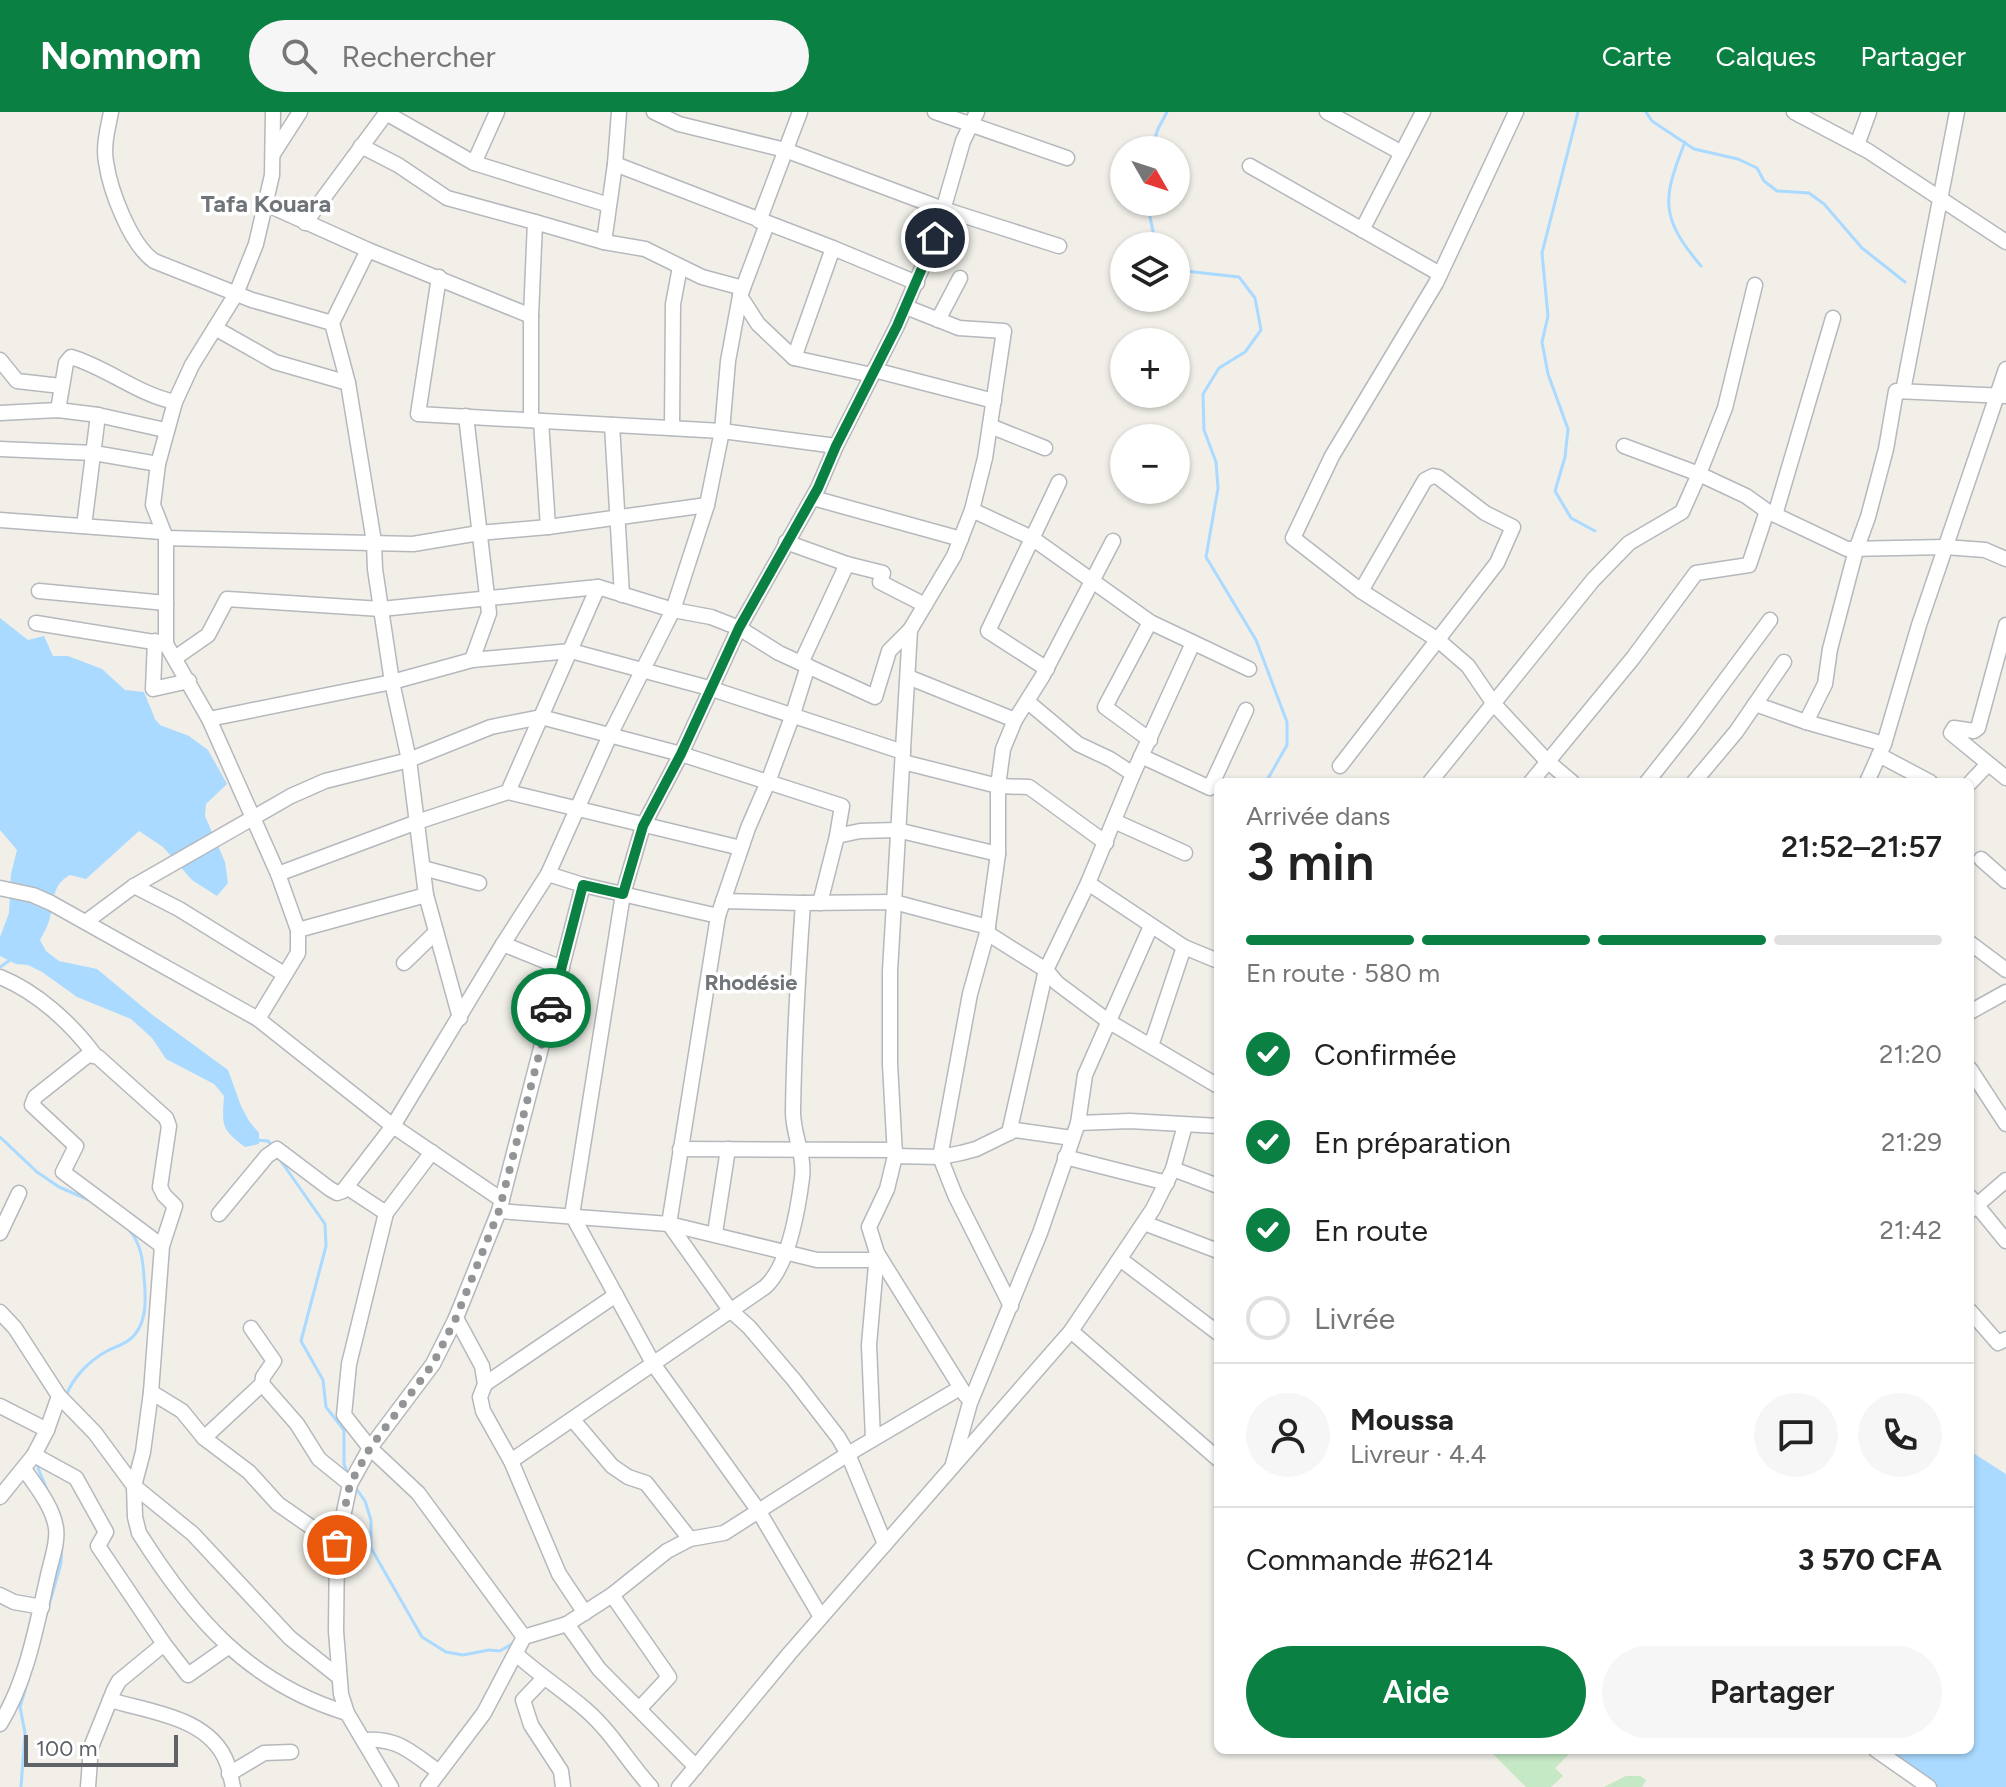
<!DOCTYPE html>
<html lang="fr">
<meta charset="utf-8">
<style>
:root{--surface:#fff;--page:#f6f6f6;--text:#222;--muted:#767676;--line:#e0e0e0;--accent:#0b8043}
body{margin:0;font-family:Figtree,sans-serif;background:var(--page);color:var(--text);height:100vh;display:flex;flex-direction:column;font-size:30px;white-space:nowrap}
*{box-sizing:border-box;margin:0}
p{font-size:26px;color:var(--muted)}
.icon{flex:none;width:44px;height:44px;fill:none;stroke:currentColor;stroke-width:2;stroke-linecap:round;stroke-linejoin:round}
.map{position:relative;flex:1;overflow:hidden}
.side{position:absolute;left:1214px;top:666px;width:760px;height:976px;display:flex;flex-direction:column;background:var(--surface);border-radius:12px;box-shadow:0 2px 6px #0004}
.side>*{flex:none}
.needle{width:52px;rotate:129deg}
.fabs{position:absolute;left:1110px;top:24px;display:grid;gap:16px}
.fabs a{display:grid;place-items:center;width:80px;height:80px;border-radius:50%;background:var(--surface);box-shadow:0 2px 6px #0004;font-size:40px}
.scale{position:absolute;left:24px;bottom:20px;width:154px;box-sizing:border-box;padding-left:8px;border:4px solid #5f6368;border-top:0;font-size:22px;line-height:28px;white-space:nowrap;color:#5f6368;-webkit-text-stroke:6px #fff;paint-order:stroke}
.pin{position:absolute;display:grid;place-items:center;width:68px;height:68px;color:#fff;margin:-34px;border:4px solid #fff;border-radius:50%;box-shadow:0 2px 8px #0007}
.courier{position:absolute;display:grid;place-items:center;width:80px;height:80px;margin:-40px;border:6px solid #0b8043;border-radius:50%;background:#fff;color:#222;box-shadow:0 2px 10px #0007}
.head em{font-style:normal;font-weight:600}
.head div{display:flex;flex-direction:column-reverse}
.head{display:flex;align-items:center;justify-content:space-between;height:136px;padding:0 32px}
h1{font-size:52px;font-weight:600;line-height:60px}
.bar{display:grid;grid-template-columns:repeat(4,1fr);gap:12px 8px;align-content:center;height:96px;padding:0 32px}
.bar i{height:10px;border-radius:6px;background:var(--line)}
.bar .selected{background:var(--accent)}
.bar p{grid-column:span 4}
.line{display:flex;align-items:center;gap:20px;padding:0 32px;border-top:2px solid var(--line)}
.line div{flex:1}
.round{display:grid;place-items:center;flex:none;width:84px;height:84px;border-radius:42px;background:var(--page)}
ol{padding:0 32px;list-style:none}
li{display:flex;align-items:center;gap:24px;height:88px}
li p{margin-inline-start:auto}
li .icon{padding:8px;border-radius:50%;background:var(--accent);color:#fff;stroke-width:4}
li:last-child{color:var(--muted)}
li i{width:44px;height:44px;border:4px solid var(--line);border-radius:50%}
.cta{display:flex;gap:16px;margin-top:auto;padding:16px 32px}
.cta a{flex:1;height:92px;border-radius:48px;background:var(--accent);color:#fff;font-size:32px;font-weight:600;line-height:92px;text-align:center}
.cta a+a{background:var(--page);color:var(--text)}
header{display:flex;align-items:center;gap:48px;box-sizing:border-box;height:112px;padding:0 40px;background:var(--accent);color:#fff}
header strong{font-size:38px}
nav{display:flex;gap:44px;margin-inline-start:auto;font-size:28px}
.search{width:560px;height:72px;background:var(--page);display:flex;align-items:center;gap:20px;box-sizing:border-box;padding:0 28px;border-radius:44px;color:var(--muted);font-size:30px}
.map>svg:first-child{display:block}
.green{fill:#c5e8c5}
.water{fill:#aadaff}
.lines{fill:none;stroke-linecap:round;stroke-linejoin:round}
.stream{stroke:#aadaff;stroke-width:3}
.minor-casing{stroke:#b5b8bc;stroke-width:17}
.minor{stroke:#fff;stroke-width:14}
.done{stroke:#929495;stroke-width:8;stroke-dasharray:0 14.4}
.route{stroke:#0b8043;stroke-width:10}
.labels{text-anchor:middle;stroke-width:7;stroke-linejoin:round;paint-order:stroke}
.neighbourhood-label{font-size:22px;font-weight:bold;fill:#70757a;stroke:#fff}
.quarter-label{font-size:24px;font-weight:bold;fill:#70757a;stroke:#fff}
</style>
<header>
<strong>Nomnom</strong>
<div class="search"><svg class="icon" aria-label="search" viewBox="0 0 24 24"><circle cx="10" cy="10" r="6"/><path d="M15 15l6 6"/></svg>Rechercher</div>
<nav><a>Carte</a><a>Calques</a><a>Partager</a></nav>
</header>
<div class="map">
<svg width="2006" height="1675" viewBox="0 0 2006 1675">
<rect width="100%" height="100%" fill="#f1efe8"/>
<!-- green -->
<g class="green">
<path d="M 1493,1638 L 1566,1638 L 1570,1641 L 1555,1656 L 1563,1664 L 1551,1675 L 1526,1675 L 1491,1640 Z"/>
<path d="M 1626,1664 L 1640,1664 L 1646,1668 L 1642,1675 L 1604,1675 Z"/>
</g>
<!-- water -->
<g class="water">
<path d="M 0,506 L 28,528 L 44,524 L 53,544 L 68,544 L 102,557 L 125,578 L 144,580 L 155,607 L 160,613 L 189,624 L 208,638 L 227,672 L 206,692 L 205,704 L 225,750 L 228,771 L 217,784 L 192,768 L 163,735 L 139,719 L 86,767 L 70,763 C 50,774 55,790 49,809 C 47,816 43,822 40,828 L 46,839 L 59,849 L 97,857 L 150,901 L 228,958 L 241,994 L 249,1009 L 259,1021 L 259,1032 L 245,1035 C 221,1017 222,1014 224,984 L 214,972 L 166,947 L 152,926 L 131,907 L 77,885 L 42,860 L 28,853 L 16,852 L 0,844 L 0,825 L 9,801 L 11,762 L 17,738 L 0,718 Z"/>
<path d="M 1970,1339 L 2006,1362 L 2006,1675 L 1936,1675 L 1886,1638 L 1970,1638 Z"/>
</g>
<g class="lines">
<!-- stream -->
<g class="stream">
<path d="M 1578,0 L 1542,141 L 1548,204 L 1542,230 L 1548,262 L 1568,317 L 1565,345 L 1555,379 L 1571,406 L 1595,419"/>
<path d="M 1646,0 L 1652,9 L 1694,37 L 1738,47 L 1757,56 L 1764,69 L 1777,79 L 1809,81 L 1824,92 L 1862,136 L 1905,170"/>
<path d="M 1685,30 C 1662,88 1660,105 1701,154"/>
<path d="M 1151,38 L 1158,17 L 1167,0"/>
<path d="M 1147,90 L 1156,134"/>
<path d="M 1176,158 L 1239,165 L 1255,186 L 1261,218 L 1245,240 L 1219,256 L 1203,282 L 1204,318 L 1216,350 L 1218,376 L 1206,445 L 1256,528 L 1287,610 L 1287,633 L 1266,670"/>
<path d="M 0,855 L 10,848"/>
<path d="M 0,1025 L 37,1060 L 59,1075 L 89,1088"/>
<path d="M 257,1028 L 268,1029 L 273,1035"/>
<path d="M 276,1042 L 325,1112 L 326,1134 L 301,1229 L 323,1268 L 326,1295 L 344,1318 L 344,1352 L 349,1365"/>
<path d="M 66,1284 C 73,1265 89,1249 107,1239 C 114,1235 123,1233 129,1228 C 148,1214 146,1185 144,1165 C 143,1149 141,1132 130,1119"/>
<path d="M 40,1350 L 38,1356 L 48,1380"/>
<path d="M 355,1375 L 365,1389 L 371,1408 L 371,1436 L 422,1525 L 446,1540 L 463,1543 L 489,1538 L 500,1539 L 515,1530"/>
<path d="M 45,1507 L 61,1451 L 62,1433"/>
<path d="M 21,1675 L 25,1621 L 20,1595 L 28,1568"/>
</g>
<defs>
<g id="minor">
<path d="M 111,0 C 108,16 103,33 106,50 C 110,78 130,132 154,149 L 252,188 L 332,211"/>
<path d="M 619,0 L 615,52 L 604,130 L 645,137 L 702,165 L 743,176"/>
<path d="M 654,0 L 679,12 L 785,38 L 943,97 L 1059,134"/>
<path d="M 935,0 L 1067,46"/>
<path d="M 1327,0 L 1402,41"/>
<path d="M 1516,0 L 1436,171 L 1332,344 L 1293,426 L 1361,479 L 1438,528 L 1468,554 L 1494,592 L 1547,649 L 1572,670"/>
<path d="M 1794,0 L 1868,39 L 2006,130"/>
<path d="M 386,1 L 474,51 L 609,93"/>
<path d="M 1857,33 L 1869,0"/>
<path d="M 361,34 L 398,53 L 447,86 L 535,110"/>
<path d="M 273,42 L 300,0"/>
<path d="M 474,51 L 497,0"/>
<path d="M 615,52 L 833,136 L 917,171"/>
<path d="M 1250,54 L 1440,162"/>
<path d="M 266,92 L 368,138 L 531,204"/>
<path d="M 759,109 L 800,0"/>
<path d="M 305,111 L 387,0"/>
<path d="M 767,112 L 740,184 L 728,249 L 722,319 L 707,393 L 673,498 L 711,505 L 739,516 L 779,541 L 875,585 L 889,539 L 910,518"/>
<path d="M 1362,118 L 1423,0"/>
<path d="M 368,138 L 332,211 L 348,271 L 374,430 L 375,457 L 392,570 L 409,648 L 426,783 L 460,906"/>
<path d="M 439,165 L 418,302 L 722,319 L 836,334"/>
<path d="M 1755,173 L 1725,296 L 1699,362 L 1746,384 L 1767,399 L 1847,437 L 1945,435 L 1985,438 L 2006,447"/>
<path d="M 740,184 L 758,212 L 794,246 L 872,263"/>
<path d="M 906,195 L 959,216 L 1004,219 L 985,346 L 972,398"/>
<path d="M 938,208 L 960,166"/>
<path d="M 215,216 L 275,250 L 348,271"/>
<path d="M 794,246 L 833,136"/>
<path d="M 0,248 L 17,269 L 61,274"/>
<path d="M 874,258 L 994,289"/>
<path d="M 1903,279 L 1957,0"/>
<path d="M 58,298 L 66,251 L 71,245 C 108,256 137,282 175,290"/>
<path d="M 0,301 L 58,298 L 98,303 L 165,318"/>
<path d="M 466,304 L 489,501 L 472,548"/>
<path d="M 531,308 L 531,204 L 535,110 L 604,130"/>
<path d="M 541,309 L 548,415"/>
<path d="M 612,313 L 622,483"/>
<path d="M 990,314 L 1045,336"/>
<path d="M 672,316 L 673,192 L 680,155"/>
<path d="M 0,337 L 94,341 L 158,352"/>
<path d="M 813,386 L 961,427"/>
<path d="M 1775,403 L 1833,206"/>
<path d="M 0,408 L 162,420"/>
<path d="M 84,414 L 98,303"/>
<path d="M 166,426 L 413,432 L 479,421 L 548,415 L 707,393"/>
<path d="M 786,430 L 847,452 L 883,461 L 880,470 L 925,493"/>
<path d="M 39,479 L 166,491"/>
<path d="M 36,511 L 166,532"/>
<path d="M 2006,513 L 1978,616 L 1974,619 L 1954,616 L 1951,621 L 2006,666"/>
<path d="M 155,529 L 153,577 L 189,569"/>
<path d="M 175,546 L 208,523 L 227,487 L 381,497 L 598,475"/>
<path d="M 801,551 L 847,452"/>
<path d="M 808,554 L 792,605 L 768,670 L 748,716 L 718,804 L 669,1112 L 730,1198 L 749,1215 L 794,1268 L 838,1325 L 848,1342 L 885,1432"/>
<path d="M 1047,557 L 988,519 L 1059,370"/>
<path d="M 908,565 L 1015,608"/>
<path d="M 1028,590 L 1078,632 L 1110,647 L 1133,662"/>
<path d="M 1755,592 L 1806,610 L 1884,632"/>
<path d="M 209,607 L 392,570 L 472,548 L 571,539 L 709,576 L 903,640"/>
<path d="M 1806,610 L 1825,572 L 1830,537 L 1856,438 L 1868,405 L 1886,337 L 1896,279 L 2006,284"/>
<path d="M 1150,628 L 1105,595 L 1150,510"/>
<path d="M 1879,643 L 1930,670"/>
<path d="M 1141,644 L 1210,676 L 1246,598"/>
<path d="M 903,650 L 998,674 L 1029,675 L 1106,731"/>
<path d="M 1340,654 L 1497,451 L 1513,415 L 1485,401 L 1438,365 L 1433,364 L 1425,368 L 1361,479"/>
<path d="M 1430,670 L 1593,468 L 1629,431 L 1682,400 L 1699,362 L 1624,334"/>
<path d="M 1531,670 L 1633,546 L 1696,461 L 1749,453 L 1767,399"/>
<path d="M 1647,670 L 1689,617 L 1770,508"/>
<path d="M 1694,670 L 1736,620 L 1784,550"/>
<path d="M 1867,670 L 1884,632 L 1919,513 L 2006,257"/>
<path d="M 1970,671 L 1987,653"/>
<path d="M 1114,709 L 1185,741"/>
<path d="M 837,724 L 860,719 L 897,718 L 998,742"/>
<path d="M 1981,747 L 2006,769"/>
<path d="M 423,756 L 479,771"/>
<path d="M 278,762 L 417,710 L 508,680 L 741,736"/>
<path d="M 548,762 L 583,773 L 718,804"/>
<path d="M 1088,771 L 1184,835 L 1218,849"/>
<path d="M 134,774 L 179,797 L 284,862"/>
<path d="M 0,776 L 33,783 L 51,791 L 258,907 L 393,1014 L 502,1088"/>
<path d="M 723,789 L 803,791 L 894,790 L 988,815"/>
<path d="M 87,809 L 134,774 L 291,684 L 325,669 L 409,648 L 491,615 L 541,605 L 681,642 L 842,694 L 837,724 L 820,791"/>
<path d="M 298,818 L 426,783"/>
<path d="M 987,821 L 1046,858 L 1057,871 L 1108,909 L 1218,974"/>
<path d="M 1970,831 L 2006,858"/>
<path d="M 503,832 L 548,762 L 611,621 L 673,498 L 598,475 L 508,680"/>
<path d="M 404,851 L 436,820"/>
<path d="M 0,865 C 37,880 71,911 94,942"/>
<path d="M 1970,900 L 2006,880"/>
<path d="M 258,907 L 298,841 L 298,818 L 278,762 L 209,607 L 166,532 L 166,426 L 153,393 L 158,352 L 175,290 L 192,253 L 236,182 L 256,132 L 272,63 L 273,0"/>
<path d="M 1151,934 L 1184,835"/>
<path d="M 1970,957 L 2006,1012"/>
<path d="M 1078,1011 L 1130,1009 L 1218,1014"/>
<path d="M 1009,1021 L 1046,858 L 1088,771 L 1133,662 L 1193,531"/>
<path d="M 680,1037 L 895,1038"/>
<path d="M 432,1040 L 386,1101 L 349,1252 L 344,1303 L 370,1336 L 418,1381 L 524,1525"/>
<path d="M 895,1044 L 890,952 L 890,859 L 910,518 L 954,444 L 972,398 L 1032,426 L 1150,510 L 1249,557"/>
<path d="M 1065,1045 L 1167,1071"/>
<path d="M 1173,1057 L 1218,1074"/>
<path d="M 348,1076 L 386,1101"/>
<path d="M 1970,1085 L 2006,1129"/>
<path d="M 499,1099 L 669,1112 L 817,1148 L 875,1148"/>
<path d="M 1970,1099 L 2006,1068"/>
<path d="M 219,1102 L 267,1044 L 277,1037 L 330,1077 L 337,1081 L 343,1079 L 393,1014 L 503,832 L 562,856"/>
<path d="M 1144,1111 L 1218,1139"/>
<path d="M 0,1121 L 19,1081"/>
<path d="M 715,1121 L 728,1037"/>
<path d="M 162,1134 L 63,1060 L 76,1034 L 32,993 L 35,985 L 88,943 L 98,945 L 166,1006 L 169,1014 L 160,1075 L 164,1083 L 175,1094 L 162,1134 L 151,1280 L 143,1340 L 134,1374 L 135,1405 L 139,1421 C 192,1505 248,1571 347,1601"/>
<path d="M 1120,1147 L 1218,1221"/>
<path d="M 1011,1194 L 955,1083 L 940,1045 L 970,882 L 987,821 L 998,742 L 998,674 L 1003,637 L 1015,608 L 1042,565 L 1113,429"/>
<path d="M 1970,1199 L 1998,1231 L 2006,1227"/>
<path d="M 0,1200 L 15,1216 L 59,1284 L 95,1321 L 134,1374 L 193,1422 L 290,1526 L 339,1565"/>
<path d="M 456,1206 L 482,1254 L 485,1272 L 480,1285 L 483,1299 L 511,1349 L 559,1462 L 585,1501"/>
<path d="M 251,1216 L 274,1249 L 263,1265 L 262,1272 L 297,1312 L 319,1347 L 350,1372"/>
<path d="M 1071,1219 L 1218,1347"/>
<path d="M 485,1272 L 616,1183"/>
<path d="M 151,1280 L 182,1299 L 204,1326 L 249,1360 L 278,1392 L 337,1433"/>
<path d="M 966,1284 L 877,1141 L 869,1115 L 887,1077 L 895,1044 L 940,1045 L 961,1041 L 976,1037 L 1015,1018 L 1072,1026"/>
<path d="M 0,1294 L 47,1318 L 59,1284"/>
<path d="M 573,1308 L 612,1354 L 628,1365 L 646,1371 L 690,1427"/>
<path d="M 204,1326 L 262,1272"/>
<path d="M 873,1327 L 869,1233 L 877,1141"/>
<path d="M 34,1343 L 76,1366 L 106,1420 L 98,1434 L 164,1532 L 188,1563 L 228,1535"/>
<path d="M 511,1349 L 765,1175 C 789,1154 798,1097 802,1066 C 805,1043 793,1023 793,1000 C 794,930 798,861 803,791"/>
<path d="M 953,1352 L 970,1291 L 1040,1121 L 1078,1011 L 1085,963 L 1151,814"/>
<path d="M 0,1385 L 34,1343 L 47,1318"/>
<path d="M 0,1483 L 14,1490 L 42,1495"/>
<path d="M 612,1483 L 669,1565 L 640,1596"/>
<path d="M 821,1505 L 758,1398 L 654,1253 L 572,1103 L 623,782 L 643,714 L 681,642 L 739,516 L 818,376 L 836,334 L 897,214 L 935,126 L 963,29 L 977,0"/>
<path d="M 567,1512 L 599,1557 L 696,1655"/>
<path d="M 516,1542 C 538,1562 563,1578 585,1597 C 611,1619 628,1650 651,1675"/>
<path d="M 544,1566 L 523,1588 L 531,1613 L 561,1659 L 563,1675"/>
<path d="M 110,1588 C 149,1600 210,1605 227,1651 C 230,1658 231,1667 233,1675"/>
<path d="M 0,1612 C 28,1567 37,1510 49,1459 C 52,1446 58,1430 56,1416 C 53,1395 36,1374 24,1357"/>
<path d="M 364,1628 C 398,1625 412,1641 439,1660"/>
<path d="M 1876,1638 L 1929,1675"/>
<path d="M 229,1662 L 264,1641 L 291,1640"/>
<path d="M 88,1675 L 91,1635 L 114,1578 L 119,1569 L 164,1532"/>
<path d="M 391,1675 L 347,1601 L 341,1582 L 336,1519 L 337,1433 L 350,1372 L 370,1336 L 433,1252 L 456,1206 L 499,1099 L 583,773"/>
<path d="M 428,1675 L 484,1601 L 524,1525 L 567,1512 L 612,1483 L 667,1439 L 690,1427 L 724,1421 L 848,1342 L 960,1276"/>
<path d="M 679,1675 L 789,1542 L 1071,1219 L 1153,1097 L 1173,1057 L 1185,1013"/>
</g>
</defs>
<!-- minor casing -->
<use href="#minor" class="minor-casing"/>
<!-- minor -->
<use href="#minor" class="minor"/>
</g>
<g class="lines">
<!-- done -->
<path class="done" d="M 337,1433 L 350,1372 L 370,1336 L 433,1252 L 456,1206 L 499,1099 L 551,896"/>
<!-- route -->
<path class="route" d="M 551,896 L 583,773 L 623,782 L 643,714 L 681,642 L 739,516 L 818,376 L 836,334 L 897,214 L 935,126"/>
</g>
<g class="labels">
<!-- neighbourhood labels -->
<g class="neighbourhood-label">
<text x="751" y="878">Rhodésie</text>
</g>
<!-- quarter labels -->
<g class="quarter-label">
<text x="266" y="100">Tafa Kouara</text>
</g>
</g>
</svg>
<div class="fabs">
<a><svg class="needle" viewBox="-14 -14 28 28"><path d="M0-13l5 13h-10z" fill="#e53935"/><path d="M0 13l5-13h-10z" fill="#767676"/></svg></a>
<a><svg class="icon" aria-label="layers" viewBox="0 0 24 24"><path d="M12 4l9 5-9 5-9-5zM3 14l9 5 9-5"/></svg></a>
<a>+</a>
<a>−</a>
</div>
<div class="scale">100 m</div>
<div class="pin" style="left:337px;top:1433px;background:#ea580c"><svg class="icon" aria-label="bag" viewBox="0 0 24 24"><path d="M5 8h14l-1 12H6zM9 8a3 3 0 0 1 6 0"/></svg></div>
<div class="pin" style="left:935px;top:126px;background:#1f2937"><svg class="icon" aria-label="home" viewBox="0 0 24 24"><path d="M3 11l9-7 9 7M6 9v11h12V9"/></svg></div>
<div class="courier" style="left:551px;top:896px"><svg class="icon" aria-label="car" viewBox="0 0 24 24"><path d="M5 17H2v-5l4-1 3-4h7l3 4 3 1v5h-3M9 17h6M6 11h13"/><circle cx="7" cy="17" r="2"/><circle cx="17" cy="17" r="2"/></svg></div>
<section class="side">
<div class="head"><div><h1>3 min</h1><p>Arrivée dans</p></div><em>21:52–21:57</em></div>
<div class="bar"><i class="selected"></i><i class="selected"></i><i class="selected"></i><i></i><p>En route · 580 m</p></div>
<ol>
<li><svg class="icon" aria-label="check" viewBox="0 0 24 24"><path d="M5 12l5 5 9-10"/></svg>Confirmée<p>21:20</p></li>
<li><svg class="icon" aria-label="check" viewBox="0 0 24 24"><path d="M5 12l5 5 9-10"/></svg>En préparation<p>21:29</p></li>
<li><svg class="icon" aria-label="check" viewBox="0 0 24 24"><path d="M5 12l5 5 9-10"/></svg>En route<p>21:42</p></li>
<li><i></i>Livrée</li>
</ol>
<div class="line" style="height:144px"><a class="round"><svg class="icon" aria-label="person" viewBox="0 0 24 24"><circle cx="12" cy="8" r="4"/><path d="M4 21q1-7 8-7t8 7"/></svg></a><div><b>Moussa</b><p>Livreur · 4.4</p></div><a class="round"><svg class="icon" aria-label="chat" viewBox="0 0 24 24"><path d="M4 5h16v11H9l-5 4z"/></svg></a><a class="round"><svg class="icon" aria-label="phone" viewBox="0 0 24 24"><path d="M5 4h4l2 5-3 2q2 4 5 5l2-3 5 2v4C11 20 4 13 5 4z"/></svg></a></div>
<div class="line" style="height:104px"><div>Commande #6214</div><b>3 570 CFA</b></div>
<div class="cta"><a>Aide</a><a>Partager</a></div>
</section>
</div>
